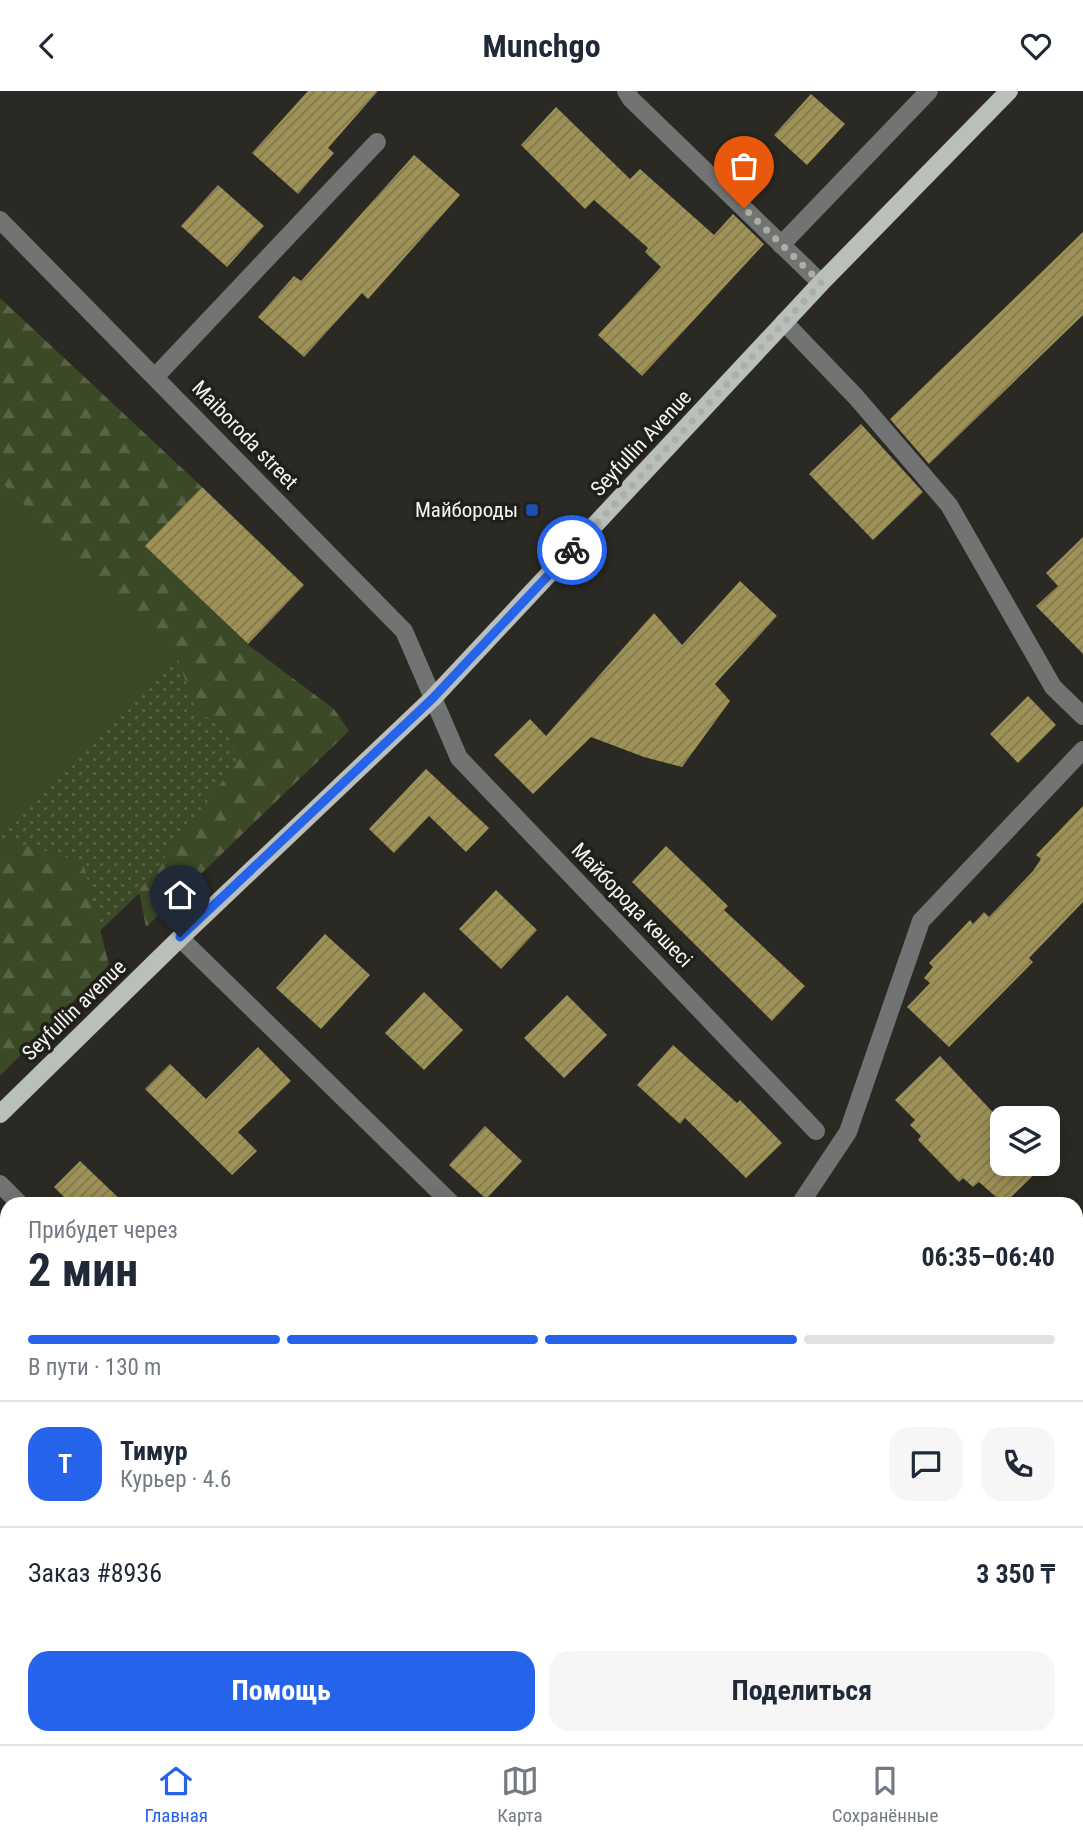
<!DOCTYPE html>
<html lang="ru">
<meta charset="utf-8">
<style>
:root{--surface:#fff;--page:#f6f6f7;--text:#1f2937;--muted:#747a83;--line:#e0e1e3;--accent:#2563eb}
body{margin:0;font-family:"Roboto Condensed",sans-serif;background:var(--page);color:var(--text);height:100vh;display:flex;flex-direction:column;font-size:26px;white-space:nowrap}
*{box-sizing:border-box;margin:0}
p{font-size:23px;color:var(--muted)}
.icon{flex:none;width:38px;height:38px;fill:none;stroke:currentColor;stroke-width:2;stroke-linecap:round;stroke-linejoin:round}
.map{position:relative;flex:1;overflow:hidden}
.side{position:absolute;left:0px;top:1106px;width:1083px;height:548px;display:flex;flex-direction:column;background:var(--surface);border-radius:21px 21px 0 0;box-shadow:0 4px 18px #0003}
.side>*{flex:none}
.buttons{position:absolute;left:990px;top:1015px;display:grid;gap:14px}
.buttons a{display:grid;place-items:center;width:70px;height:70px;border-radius:14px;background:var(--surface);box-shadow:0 4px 18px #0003;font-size:35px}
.pin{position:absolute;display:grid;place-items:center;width:60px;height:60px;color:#fff;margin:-72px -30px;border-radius:50% 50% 50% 0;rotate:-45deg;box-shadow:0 0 7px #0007}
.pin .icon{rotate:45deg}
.courier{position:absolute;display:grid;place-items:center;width:70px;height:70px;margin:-35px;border:5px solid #2563eb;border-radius:50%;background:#fff;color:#222;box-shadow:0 2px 9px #0007}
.head em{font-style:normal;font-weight:700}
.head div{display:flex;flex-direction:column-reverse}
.head{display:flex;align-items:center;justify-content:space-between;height:119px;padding:0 28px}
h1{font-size:46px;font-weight:700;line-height:52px}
.bar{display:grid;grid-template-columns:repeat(4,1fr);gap:10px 7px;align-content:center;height:84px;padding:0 28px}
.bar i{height:9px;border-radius:5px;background:var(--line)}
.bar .on{background:var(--accent)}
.bar p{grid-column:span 4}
.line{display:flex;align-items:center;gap:18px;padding:0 28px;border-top:2px solid var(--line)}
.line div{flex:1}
.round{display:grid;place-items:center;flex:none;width:74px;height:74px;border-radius:21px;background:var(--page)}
.primary-button{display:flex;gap:14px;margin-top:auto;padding:14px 28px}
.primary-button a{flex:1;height:80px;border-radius:21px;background:var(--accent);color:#fff;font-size:28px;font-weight:700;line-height:80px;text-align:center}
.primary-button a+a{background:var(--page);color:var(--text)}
header{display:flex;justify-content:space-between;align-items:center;height:91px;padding:0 28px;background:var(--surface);font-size:32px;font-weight:700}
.menu{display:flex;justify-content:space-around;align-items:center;height:98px;border-top:2px solid var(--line);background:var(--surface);font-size:19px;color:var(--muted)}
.menu a{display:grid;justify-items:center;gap:4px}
.menu .on{color:var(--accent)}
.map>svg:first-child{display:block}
.grass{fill:url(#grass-dots)}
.forest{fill:url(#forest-firs)}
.garden{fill:#3c4927}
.building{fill:url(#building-hatch)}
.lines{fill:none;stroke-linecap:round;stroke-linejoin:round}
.minor{stroke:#717472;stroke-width:18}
.major{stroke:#b9bfbb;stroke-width:18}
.done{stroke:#aeada8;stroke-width:7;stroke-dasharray:0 12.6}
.route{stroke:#2563eb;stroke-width:9}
.transit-dot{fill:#1a4fb4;stroke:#201f19;stroke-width:2.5}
.labels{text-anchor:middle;stroke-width:7;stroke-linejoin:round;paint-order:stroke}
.street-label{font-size:21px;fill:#f5f4f0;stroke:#201f19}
.poi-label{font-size:21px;fill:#f5f4f0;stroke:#201f19;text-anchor:end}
</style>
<header><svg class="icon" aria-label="back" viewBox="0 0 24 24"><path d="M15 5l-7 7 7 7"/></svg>Munchgo<svg class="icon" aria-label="heart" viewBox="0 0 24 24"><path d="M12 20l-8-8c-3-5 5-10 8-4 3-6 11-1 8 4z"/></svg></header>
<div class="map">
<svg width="1083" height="1653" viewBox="0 0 1083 1653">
<defs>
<pattern id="grass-dots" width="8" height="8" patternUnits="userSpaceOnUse" patternTransform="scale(1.75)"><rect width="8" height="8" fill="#3c4927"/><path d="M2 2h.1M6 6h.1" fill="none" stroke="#596447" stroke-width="1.8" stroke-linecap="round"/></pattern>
<pattern id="forest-firs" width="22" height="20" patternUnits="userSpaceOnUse" patternTransform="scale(1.75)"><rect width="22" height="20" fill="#3c4927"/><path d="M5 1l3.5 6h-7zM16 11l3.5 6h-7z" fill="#596447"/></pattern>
<pattern id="building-hatch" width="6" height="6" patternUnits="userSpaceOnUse" patternTransform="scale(1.75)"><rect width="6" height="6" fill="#9e9257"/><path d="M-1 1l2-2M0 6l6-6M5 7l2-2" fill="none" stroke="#817852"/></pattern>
</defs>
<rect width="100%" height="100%" fill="#2a2923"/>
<!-- grass -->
<path class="grass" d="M 0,304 L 311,637 L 0,936 Z"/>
<!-- forest -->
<g class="forest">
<path d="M 0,207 L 202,396 L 146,455 L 247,553 L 334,618 L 349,640 L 146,836 L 139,800 L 241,666 L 223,638 L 196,619 L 176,563 L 0,390 Z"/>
<path d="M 0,747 L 83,771 L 109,874 L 0,985 Z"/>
</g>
<!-- garden -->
<path class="garden" d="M 0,390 L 176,563 L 0,742 Z"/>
<!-- building -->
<g class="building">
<path d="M 308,0 L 378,0 L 328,57 L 334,62 L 298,103 L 252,62 Z"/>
<path d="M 811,3 L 845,33 L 807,74 L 774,44 Z"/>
<path d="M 556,16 L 630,88 L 640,78 L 714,144 L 733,123 L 764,153 L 642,285 L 598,244 L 661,176 L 645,161 L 648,157 L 594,109 L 585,118 L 521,54 Z"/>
<path d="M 414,64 L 460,104 L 368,208 L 362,202 L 304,266 L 258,226 L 294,185 L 301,190 Z"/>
<path d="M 218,94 L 264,135 L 227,176 L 181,135 Z"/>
<path d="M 1083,141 L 1083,224 L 929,373 L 890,328 Z"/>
<path d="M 861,333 L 923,401 L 873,449 L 809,383 Z"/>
<path d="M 202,396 L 304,494 L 248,553 L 145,455 Z"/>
<path d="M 1083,446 L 1083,563 L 1036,515 L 1058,495 L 1046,482 Z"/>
<path d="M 740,490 L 777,525 L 715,593 L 730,610 L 682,676 L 644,666 L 591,646 L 533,703 L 494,664 L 530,628 L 546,645 L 654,522 L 682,554 Z"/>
<path d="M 1028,605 L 1056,634 L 1018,672 L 990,643 Z"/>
<path d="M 426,678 L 489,737 L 466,761 L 429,725 L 394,762 L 369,738 Z"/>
<path d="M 1083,715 L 1083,811 L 1029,867 L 1033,871 L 949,956 L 907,916 L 930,892 L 924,887 L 933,876 L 929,872 L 970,829 L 973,833 L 984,821 L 989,826 L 1033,780 L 1041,768 L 1036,764 Z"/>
<path d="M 666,755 L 728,815 L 724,819 L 805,895 L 772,930 L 632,791 Z"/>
<path d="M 496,799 L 537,839 L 501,878 L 459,838 Z"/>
<path d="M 325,843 L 370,884 L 321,938 L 276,897 Z"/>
<path d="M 424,901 L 463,939 L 424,979 L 385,942 Z"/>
<path d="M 567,904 L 607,944 L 564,987 L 524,947 Z"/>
<path d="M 673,954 L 737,1012 L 740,1009 L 782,1052 L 746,1087 L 685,1027 L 680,1033 L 637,994 Z"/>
<path d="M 258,956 L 291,990 L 238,1041 L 257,1060 L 232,1084 L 145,998 L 170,973 L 206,1008 Z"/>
<path d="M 940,965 L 1003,1032 L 1003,1073 L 1045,1073 L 1004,1113 L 979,1091 L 973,1096 L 963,1087 L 959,1091 L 918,1049 L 921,1045 L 910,1034 L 915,1029 L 895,1009 Z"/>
<path d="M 485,1035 L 522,1070 L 486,1108 L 449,1074 Z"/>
<path d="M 80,1070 L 125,1113 L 71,1113 L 54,1096 Z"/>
</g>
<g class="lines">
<!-- minor -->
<g class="minor">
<path d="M 626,0 L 631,8 L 821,192"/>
<path d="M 0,129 L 404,540 L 459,667 L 816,1040"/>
<path d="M 781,154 L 929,0"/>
<path d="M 784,231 L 856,306 L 949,414 L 1053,596 L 1083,625"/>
<path d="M 156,285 L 377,51"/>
<path d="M 180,847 L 452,1113"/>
<path d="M 0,1093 L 20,1113"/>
<path d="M 800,1113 L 848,1041 L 921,830 L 1083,659"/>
<path d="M 0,1565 L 7,1557"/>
<path d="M 560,1647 L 566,1653"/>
<path d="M 351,1653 L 357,1647"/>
</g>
<!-- major -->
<path class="major" d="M 0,1023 L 180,847 L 433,607 L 821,192 L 1009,0"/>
</g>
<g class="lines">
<!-- done -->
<path class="done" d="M 572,459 L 821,192 L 744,117"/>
<!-- route -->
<path class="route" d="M 180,846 L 433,607 L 572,459"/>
</g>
<!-- markers -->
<rect class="transit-dot" x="525" y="412" width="14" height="14" rx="3.5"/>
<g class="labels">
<!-- street labels -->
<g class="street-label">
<text transform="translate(245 344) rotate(46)" y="7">Maiboroda street</text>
<text transform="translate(641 352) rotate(-47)" y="7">Seyfullin Avenue</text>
<text transform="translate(632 814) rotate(46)" y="7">Майборода көшесі</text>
<text transform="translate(74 919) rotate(-44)" y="7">Seyfullin avenue</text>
</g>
<!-- poi labels -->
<g class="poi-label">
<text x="518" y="426">Майбороды</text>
</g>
</g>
</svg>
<div class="buttons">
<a><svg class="icon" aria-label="layers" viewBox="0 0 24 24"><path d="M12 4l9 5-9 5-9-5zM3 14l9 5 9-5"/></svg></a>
</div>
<div class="pin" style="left:744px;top:117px;background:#ea580c"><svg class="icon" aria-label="bag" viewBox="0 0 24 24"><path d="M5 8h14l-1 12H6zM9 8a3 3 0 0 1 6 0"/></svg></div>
<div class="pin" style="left:180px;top:846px;background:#1f2937"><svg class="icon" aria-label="home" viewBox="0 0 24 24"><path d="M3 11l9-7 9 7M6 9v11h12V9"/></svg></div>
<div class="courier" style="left:572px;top:459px"><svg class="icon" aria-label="bike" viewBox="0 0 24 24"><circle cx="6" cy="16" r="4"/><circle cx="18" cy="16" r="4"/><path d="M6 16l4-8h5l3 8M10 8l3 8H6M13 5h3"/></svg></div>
<section class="side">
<div class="head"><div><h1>2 мин</h1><p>Прибудет через</p></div><em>06:35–06:40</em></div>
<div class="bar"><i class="on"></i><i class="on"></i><i class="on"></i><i></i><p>В пути · 130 m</p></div>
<div class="line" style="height:126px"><b class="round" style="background:var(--accent);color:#fff">Т</b><div><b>Тимур</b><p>Курьер · 4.6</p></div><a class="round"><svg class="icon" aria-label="chat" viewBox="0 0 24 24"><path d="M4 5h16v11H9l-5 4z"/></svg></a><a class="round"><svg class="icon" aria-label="phone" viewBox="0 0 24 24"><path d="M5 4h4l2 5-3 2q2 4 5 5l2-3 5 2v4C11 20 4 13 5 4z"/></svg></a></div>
<div class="line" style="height:91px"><div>Заказ #8936</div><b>3 350 ₸</b></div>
<div class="primary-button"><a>Помощь</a><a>Поделиться</a></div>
</section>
</div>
<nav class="menu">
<a class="on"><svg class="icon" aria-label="home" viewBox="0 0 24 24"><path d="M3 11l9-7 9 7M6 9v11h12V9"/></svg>Главная</a>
<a><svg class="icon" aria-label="map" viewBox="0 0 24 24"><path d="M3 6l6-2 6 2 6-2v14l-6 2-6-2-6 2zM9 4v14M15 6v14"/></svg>Карта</a>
<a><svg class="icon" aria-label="saved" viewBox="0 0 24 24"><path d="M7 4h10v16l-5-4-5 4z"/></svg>Сохранённые</a>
</nav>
